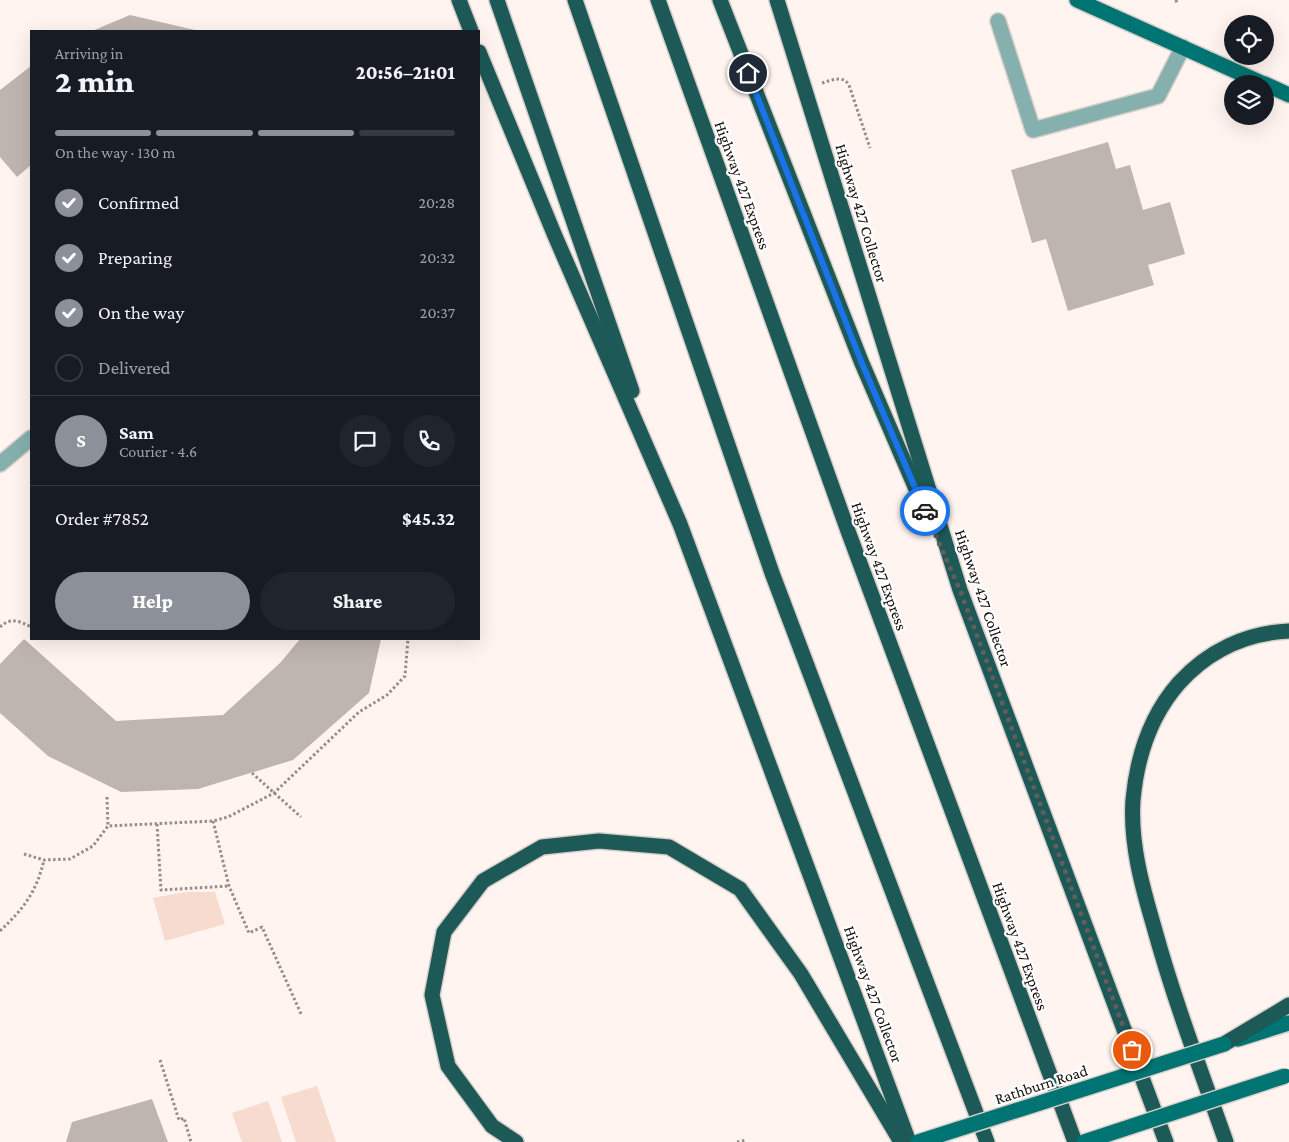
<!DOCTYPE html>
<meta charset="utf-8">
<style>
:root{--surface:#171b24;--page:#20242c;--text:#f1f3f6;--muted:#9ea1a6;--line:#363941;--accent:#8c9099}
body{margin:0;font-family:"Crimson Pro",serif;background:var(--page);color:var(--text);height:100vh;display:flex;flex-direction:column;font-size:19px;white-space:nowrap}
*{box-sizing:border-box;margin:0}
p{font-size:16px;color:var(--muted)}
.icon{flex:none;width:28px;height:28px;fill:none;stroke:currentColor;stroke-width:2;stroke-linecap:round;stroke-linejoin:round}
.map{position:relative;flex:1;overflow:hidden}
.sheet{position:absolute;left:30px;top:30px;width:450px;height:610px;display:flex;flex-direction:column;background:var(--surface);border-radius:0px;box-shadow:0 5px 20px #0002}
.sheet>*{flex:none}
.controls{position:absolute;left:1224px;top:15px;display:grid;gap:10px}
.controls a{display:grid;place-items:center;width:50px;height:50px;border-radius:50%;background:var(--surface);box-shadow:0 5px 20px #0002;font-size:25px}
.pin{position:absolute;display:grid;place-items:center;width:42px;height:42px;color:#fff;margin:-21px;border:2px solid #fff;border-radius:50%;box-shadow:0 1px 5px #0007}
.courier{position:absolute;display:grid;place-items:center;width:50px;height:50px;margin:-25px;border:4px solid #1a73e8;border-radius:50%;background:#fff;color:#222;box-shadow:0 1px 6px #0007}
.headline em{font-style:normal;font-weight:800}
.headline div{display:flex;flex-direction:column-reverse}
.headline{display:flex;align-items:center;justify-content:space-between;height:85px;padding:0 25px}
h1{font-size:32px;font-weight:800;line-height:38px}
.bar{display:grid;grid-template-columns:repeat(4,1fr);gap:8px 5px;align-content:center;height:60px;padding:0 25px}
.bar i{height:6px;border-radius:4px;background:var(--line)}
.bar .current{background:var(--accent)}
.bar p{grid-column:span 4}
.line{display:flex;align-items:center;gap:12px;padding:0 25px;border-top:1px solid var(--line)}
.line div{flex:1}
.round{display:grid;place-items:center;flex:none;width:52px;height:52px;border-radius:26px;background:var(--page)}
ol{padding:0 25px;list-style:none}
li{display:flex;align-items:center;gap:15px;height:55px}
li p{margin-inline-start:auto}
li .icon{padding:5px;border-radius:50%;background:var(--accent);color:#fff;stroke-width:4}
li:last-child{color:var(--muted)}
li i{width:28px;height:28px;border:2px solid var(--line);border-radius:50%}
.cta{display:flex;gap:10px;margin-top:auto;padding:10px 25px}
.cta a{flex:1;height:58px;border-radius:30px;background:var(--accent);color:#fff;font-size:20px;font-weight:800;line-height:58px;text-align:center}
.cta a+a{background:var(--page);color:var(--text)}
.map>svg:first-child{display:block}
.green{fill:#f7dbce}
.building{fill:#bfb5b0}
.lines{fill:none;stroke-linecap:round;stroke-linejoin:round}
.minor-casing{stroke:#d9cfca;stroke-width:18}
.major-casing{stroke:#d9cfca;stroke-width:18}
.highway-casing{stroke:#d9cfca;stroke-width:18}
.path{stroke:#958d89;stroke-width:3;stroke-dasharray:2.5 2.5;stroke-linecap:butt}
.minor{stroke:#85b0ae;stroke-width:15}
.major{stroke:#007472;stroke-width:15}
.highway{stroke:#1c5957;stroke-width:15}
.major-bridge-casing{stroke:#d9cfca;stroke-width:18;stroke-linecap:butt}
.major-bridge{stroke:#007472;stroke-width:15}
.done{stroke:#645d5a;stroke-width:5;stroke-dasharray:0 9}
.route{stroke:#1a73e8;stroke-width:6}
.labels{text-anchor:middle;stroke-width:4.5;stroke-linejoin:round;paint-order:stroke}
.street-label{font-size:16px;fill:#100c0a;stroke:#fff}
</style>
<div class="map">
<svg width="1289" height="1142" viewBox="0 0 1289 1142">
<rect width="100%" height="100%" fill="#fff4ef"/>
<!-- green -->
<g class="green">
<path d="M 186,892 L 215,892 L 225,924 L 165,941 L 153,898 Z"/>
<path d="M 317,1086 L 336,1142 L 296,1142 L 281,1097 Z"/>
<path d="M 268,1101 L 282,1142 L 242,1142 L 232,1113 Z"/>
</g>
<!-- building -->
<g class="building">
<path d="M 130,15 L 195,30 L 195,31 L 92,31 Z"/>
<path d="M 31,66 L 31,165 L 17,177 L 0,157 L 0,90 Z"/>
<path d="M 1108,142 L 1116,169 L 1130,165 L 1143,210 L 1170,202 L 1185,254 L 1148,265 L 1154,285 L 1068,311 L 1046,239 L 1032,243 L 1011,170 Z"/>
<path d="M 24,639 L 116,721 L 223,715 L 280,663 L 300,639 L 381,639 L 369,693 L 293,760 L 198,789 L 121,792 L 48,756 L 0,713 L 0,664 Z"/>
<path d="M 152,1099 L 168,1142 L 66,1142 L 72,1122 Z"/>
</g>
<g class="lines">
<defs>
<g id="minor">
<path d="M 998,21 L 1033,130 L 1158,96 L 1183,47"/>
<path d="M 0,464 L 31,438"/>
</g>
<g id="major">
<path d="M 1077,0 L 1264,84"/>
<path d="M 1265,84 L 1289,95"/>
<path d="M 1238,1039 L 1289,1023"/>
</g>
<g id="highway">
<path d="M 459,0 L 471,31"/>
<path d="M 497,0 L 632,391"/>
<path d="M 575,0 L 772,573 L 987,1142"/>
<path d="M 658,0 L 848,531 L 1075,1142"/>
<path d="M 720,0 L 861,361 L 931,524"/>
<path d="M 777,0 L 960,590 L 1166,1142"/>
<path d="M 479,52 L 555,236 L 680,524 L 909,1142"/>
<path d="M 1224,1044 L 1289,1005"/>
<path d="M 516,1142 L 492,1126 L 448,1066 L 432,995 L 444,932 L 483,881 L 542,847 L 599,841 L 669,847 L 740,889 L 801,974 L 901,1142"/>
<path d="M 1226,1142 C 1201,1071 1174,1000 1154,927 C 1142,886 1130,843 1133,800 C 1137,756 1150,716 1179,683 C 1208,651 1246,633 1289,631"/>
</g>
</defs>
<!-- minor casing -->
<use href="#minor" class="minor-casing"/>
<!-- major casing -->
<use href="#major" class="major-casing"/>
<!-- highway casing -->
<use href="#highway" class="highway-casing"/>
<!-- path -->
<g class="path">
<path d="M 1176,0 L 1177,4"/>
<path d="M 822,83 C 832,80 843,75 849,85 L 870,148"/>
<path d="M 0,627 C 10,617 20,621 31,627"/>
<path d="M 252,773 L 301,817"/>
<path d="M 107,797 L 108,826"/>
<path d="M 213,821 L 229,886 L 249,933 L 262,927 L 302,1016"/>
<path d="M 157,824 L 161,890 L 229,886"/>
<path d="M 24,854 L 44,860 L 70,859 L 93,846 L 108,826 L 213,821 L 228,817 L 274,793 L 359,712 L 387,695 L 405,676 L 408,639"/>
<path d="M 0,931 C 24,908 36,893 44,860"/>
<path d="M 160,1060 L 179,1120 L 184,1118 L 191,1142"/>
<path d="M 737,1142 L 746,1140"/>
</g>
<!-- minor -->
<use href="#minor" class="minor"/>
<!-- major -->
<use href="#major" class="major"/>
<!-- highway -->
<use href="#highway" class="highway"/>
<defs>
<g id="major-bridge">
<path d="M 918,1142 L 1224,1044"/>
<path d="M 1084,1142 L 1285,1076"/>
</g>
</defs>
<!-- major-bridge casing -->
<use href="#major-bridge" class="major-bridge-casing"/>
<!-- major-bridge -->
<use href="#major-bridge" class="major-bridge"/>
</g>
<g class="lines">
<!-- done -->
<path class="done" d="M 925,511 L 960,590 L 1132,1050"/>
<!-- route -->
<path class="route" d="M 748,73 L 861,361 L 925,511"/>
</g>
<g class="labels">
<!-- street labels -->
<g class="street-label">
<text transform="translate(743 185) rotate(70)" y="6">Highway 427 Express</text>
<text transform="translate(862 213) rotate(73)" y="6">Highway 427 Collector</text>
<text transform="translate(880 566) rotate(70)" y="6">Highway 427 Express</text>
<text transform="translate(984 598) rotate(71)" y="6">Highway 427 Collector</text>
<text transform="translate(1021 946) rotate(70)" y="6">Highway 427 Express</text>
<text transform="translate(874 994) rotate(70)" y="6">Highway 427 Collector</text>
<text transform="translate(1041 1084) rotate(-18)" y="6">Rathburn Road</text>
</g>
</g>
</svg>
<div class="controls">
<a><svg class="icon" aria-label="locate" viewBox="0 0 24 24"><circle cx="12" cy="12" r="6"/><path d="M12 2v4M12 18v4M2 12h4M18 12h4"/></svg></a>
<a><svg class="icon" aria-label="layers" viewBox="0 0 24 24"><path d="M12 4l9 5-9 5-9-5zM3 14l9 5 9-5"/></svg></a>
</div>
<div class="pin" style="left:1132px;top:1050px;background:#ea580c"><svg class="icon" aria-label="bag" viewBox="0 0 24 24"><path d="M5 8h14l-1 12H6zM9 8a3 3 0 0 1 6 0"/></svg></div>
<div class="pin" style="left:748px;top:73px;background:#1f2937"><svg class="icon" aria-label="home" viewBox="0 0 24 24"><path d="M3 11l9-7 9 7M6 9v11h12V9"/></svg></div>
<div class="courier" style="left:925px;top:511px"><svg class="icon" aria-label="car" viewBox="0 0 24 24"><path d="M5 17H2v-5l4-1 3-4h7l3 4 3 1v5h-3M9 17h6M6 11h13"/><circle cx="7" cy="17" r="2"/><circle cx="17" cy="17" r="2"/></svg></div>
<section class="sheet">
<div class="headline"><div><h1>2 min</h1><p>Arriving in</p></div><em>20:56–21:01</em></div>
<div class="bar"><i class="current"></i><i class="current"></i><i class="current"></i><i></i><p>On the way · 130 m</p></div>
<ol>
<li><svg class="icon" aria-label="check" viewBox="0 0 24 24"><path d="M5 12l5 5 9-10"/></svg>Confirmed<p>20:28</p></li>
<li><svg class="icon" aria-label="check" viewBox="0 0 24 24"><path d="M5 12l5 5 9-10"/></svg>Preparing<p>20:32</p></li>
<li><svg class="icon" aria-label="check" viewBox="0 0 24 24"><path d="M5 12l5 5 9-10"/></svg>On the way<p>20:37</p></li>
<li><i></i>Delivered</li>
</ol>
<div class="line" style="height:90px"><b class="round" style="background:var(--accent);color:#fff">S</b><div><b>Sam</b><p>Courier · 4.6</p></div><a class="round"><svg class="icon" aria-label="chat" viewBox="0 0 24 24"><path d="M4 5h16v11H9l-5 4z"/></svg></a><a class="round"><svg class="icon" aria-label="phone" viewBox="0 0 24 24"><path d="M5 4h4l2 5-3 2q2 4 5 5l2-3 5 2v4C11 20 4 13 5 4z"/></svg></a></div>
<div class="line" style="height:65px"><div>Order #7852</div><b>$45.32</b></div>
<div class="cta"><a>Help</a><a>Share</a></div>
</section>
</div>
